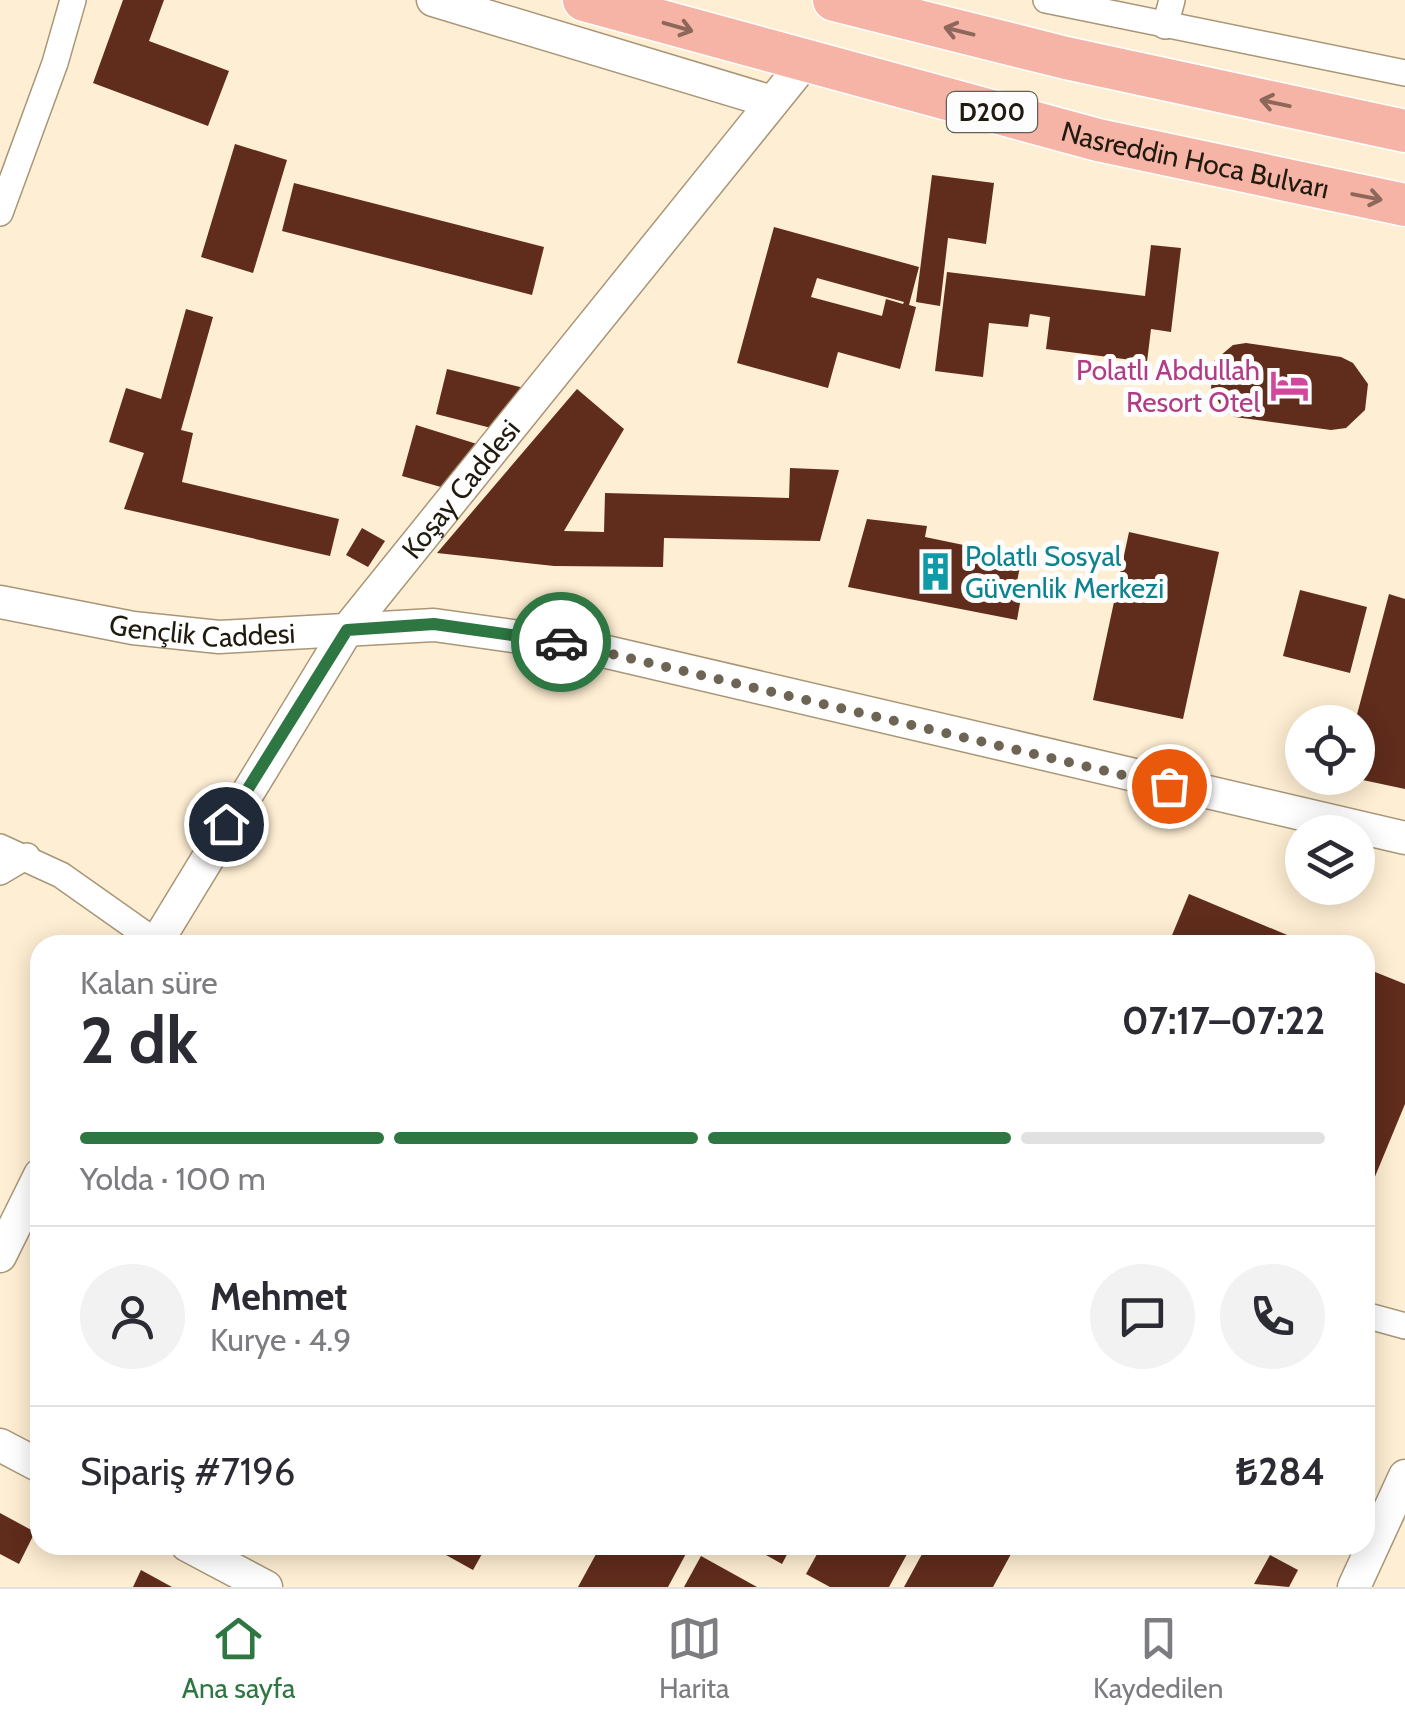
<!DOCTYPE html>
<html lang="tr">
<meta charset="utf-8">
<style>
:root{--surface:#fff;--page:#f2f2f3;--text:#2b2b33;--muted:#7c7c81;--line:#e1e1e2;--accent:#2e7642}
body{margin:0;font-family:Cabin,sans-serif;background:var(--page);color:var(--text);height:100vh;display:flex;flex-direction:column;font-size:38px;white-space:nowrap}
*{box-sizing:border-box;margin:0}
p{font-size:32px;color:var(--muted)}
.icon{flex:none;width:55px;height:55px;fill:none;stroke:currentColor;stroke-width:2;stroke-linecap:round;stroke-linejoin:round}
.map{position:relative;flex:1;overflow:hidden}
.drawer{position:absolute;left:30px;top:935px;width:1345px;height:620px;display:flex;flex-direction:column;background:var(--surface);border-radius:30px;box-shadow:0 5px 25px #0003}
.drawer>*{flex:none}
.buttons{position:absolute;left:1285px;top:705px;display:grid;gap:20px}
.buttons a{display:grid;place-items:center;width:90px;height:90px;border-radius:50%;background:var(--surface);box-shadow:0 5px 25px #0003;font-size:50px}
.pin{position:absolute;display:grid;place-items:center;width:85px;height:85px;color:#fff;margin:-42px;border:5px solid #fff;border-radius:50%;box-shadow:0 2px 10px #0007}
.courier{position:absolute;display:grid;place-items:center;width:100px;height:100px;margin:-50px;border:8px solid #2e7642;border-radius:50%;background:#fff;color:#222;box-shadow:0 2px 12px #0007}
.summary em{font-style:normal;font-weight:800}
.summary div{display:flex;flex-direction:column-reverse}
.summary{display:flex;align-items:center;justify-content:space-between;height:170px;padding:0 50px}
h1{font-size:65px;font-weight:800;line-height:75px}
.bar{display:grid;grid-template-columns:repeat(4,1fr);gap:15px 10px;align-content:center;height:120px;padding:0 50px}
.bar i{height:12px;border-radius:8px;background:var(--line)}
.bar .selected{background:var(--accent)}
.bar p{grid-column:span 4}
.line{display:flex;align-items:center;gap:25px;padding:0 50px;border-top:2px solid var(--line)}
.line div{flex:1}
.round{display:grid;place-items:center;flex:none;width:105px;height:105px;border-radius:52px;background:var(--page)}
.dock{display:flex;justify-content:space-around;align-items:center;height:140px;border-top:2px solid var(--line);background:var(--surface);font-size:28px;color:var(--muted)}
.dock a{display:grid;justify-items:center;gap:5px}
.dock .selected{color:var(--accent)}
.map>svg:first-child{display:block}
.building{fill:#602c1c;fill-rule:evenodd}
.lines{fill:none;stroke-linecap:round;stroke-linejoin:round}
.minor-casing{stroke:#a99677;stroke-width:28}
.tertiary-casing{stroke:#a99677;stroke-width:35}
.trunk-casing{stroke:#fff;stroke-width:45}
.minor{stroke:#fff;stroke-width:25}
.tertiary{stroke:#fff;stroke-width:32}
.trunk{stroke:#f6b4a6;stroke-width:42}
.oneway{stroke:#8c675a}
.done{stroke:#6e6453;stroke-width:10;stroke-dasharray:0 18}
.route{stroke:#2e7642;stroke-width:12}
.labels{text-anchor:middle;stroke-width:10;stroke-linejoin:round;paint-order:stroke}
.shield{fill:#fdfdfd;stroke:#635e56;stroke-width:2.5}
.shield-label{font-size:25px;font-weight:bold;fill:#211a0e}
.street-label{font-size:28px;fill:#211a0e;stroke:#fdfdfd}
.hotel-label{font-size:28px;fill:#b23c85;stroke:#fdfdfd;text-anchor:end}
.culture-label{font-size:28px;fill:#0d838f;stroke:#fdfdfd;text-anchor:start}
</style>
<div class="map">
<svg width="1405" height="1587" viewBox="0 0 1405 1587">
<rect width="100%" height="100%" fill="#feeed3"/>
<!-- building -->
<g class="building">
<path d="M 123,0 L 164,0 L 149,41 L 229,71 L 208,126 L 93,83 Z"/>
<path d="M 235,144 L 287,160 L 253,273 L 201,257 Z"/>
<path d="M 932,175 L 994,183 L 986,244 L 948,238 L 940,306 L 916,302 Z"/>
<path d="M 294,183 L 544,247 L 532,295 L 282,231 Z"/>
<path d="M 774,227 L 919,267 L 909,305 L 916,307 L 900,369 L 838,352 L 828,388 L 737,363 ZM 817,278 L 904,302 L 903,304 L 886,299 L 882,316 L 811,297 Z"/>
<path d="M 1151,245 L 1181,248 L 1171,332 L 1151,329 L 1147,362 L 1046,349 L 1050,317 L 1030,314 L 1028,327 L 989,323 L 983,377 L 935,371 L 947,272 L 1145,296 Z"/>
<path d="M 186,309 L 213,317 L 181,430 L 193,433 L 182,482 L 339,519 L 330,556 L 124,509 L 144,453 L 109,442 L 126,388 L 161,399 Z"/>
<path d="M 1246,343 L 1341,357 L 1353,363 L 1368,384 L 1365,410 L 1346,428 L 1331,430 L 1235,417 L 1223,410 L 1211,388 L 1214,361 L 1233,345 Z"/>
<path d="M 447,369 L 532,390 L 503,431 L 436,414 Z"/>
<path d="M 577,389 L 624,429 L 564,531 L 604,532 L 605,493 L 789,498 L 790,468 L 839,470 L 820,541 L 664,538 L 663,567 L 554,566 L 437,553 Z"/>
<path d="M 416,425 L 477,444 L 441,487 L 402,476 Z"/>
<path d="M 867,519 L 927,526 L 925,537 L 1022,557 L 1015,591 L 1022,592 L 1017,620 L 848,587 Z"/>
<path d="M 362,528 L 385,541 L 368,567 L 346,555 Z"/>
<path d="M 1129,532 L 1219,552 L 1183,719 L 1093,700 Z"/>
<path d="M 1300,590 L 1367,607 L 1350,673 L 1283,656 Z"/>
<path d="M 1389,594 L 1405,599 L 1405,789 L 1358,779 L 1355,722 Z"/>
<path d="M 1189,894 L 1311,945 L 1168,945 Z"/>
<path d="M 1365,968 L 1405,984 L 1405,1104 L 1374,1179 L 1365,1176 Z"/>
<path d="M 0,1513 L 35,1532 L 19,1564 L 0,1554 Z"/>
<path d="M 428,1545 L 487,1545 L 473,1570 Z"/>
<path d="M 601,1545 L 679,1545 L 688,1550 L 668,1587 L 578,1587 Z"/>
<path d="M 748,1545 L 792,1545 L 782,1564 Z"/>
<path d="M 822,1545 L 912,1545 L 889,1587 L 830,1587 L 806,1574 Z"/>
<path d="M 927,1545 L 995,1545 L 1011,1554 L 993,1587 L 904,1587 Z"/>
<path d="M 1270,1555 L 1298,1570 L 1289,1587 L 1254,1584 Z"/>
<path d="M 701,1556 L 757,1587 L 684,1587 Z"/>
<path d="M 141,1570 L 172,1587 L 133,1587 Z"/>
</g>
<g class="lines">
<defs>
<g id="minor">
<path d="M 1046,0 L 1405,73"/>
<path d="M 1165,26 L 1172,0"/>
<path d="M 0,213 L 55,63 L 73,0"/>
<path d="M 0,847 L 61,875 L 156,942"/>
<path d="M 0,872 L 27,856"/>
<path d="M 1365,1315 L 1405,1326"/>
</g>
<g id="tertiary">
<path d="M 433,0 L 772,102"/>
<path id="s1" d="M 0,602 L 133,628 L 219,637 L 434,625 L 577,645 L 1405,838"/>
<path id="s2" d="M 155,945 L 347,630 L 805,62"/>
<path d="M 0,1256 L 40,1175"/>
<path d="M 0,1445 L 40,1466"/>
<path d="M 187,1545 L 266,1587"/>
<path d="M 1354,1587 L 1405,1476"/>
</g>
<g id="trunk">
<path id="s3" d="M 584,0 L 1098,140 L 1405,205"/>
<path d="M 834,0 L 1066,58 L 1405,131"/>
</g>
</defs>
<!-- minor casing -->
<use href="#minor" class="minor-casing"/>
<!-- tertiary casing -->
<use href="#tertiary" class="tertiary-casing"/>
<!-- trunk casing -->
<use href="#trunk" class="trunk-casing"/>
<!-- minor -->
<use href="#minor" class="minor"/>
<!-- tertiary -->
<use href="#tertiary" class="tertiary"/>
<!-- trunk -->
<use href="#trunk" class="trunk"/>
</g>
<!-- one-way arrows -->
<defs><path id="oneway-shaft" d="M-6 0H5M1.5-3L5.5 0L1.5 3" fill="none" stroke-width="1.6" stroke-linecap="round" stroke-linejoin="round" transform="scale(2.5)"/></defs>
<g class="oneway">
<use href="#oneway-shaft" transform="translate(678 27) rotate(16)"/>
<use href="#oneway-shaft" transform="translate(959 31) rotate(-166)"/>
<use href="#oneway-shaft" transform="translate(1275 103) rotate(-168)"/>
<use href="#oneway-shaft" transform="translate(1367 197) rotate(11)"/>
</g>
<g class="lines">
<!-- done -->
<path class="done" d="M 561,642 L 1169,786"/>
<!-- route -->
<path class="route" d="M 226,824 L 347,630 L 434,624 L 561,642"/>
</g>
<!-- icons -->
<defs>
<symbol id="hotel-bare" viewBox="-9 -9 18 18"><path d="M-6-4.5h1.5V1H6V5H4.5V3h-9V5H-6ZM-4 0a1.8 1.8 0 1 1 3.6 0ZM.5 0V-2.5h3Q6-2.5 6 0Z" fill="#d1479c" stroke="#fdfdfd" stroke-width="2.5" paint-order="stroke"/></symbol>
<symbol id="building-bare" viewBox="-9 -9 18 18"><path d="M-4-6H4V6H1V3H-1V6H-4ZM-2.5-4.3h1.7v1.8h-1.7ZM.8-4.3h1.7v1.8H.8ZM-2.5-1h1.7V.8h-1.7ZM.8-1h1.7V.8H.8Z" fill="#0f9aa8" stroke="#fdfdfd" stroke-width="2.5" paint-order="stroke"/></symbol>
</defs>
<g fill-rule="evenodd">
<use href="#hotel-bare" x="1262" y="358" width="55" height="55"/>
<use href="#building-bare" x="908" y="544" width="55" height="55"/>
</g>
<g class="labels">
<!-- shield labels -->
<rect class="shield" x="947" y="92" width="90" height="40" rx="8"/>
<g class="shield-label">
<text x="992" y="121">D200</text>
</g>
<!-- street labels -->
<g class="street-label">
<text dy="10" stroke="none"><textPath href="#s3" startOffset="632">Nasreddin Hoca Bulvarı</textPath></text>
<text dy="10" stroke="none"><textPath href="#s2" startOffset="550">Koşay Caddesi</textPath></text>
<text dy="10" stroke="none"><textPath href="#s1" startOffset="205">Gençlik Caddesi</textPath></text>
</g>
<!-- hotel labels -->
<g class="hotel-label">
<text x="1260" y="380">Polatlı Abdullah<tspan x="1260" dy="32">Resort Otel</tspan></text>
</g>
<!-- culture labels -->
<g class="culture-label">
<text x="965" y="566">Polatlı Sosyal<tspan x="965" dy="32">Güvenlik Merkezi</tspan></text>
</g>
</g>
</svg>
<div class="buttons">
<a><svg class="icon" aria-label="locate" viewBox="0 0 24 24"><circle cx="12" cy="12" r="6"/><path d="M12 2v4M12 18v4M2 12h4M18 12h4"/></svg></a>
<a><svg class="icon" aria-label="layers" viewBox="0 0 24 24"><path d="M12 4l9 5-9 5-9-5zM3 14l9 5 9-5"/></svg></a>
</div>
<div class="pin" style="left:1169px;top:786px;background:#ea580c"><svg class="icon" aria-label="bag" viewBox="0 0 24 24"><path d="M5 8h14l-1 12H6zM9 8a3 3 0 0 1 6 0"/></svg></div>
<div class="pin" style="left:226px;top:824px;background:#1f2937"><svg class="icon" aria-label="home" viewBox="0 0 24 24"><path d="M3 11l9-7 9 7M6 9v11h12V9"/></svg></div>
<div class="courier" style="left:561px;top:642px"><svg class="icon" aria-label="car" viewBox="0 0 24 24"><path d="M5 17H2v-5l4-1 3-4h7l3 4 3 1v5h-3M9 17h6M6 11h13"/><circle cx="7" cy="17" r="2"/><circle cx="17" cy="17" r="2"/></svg></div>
<section class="drawer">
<div class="summary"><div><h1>2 dk</h1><p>Kalan süre</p></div><em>07:17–07:22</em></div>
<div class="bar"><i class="selected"></i><i class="selected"></i><i class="selected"></i><i></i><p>Yolda · 100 m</p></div>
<div class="line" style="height:180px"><a class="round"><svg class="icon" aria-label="person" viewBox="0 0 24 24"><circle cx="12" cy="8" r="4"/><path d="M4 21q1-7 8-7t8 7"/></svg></a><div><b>Mehmet</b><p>Kurye · 4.9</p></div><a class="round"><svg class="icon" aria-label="chat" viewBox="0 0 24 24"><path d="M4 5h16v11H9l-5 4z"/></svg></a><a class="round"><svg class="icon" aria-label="phone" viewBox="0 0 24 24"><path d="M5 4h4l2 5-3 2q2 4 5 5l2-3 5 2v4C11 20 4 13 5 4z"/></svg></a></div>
<div class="line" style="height:130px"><div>Sipariş #7196</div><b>₺284</b></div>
</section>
</div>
<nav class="dock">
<a class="selected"><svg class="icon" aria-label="home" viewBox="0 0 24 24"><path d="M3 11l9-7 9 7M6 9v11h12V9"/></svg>Ana sayfa</a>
<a><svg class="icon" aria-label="map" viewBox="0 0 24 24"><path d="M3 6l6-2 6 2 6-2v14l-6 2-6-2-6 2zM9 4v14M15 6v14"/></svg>Harita</a>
<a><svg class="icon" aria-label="saved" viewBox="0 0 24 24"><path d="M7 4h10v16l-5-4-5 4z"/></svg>Kaydedilen</a>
</nav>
